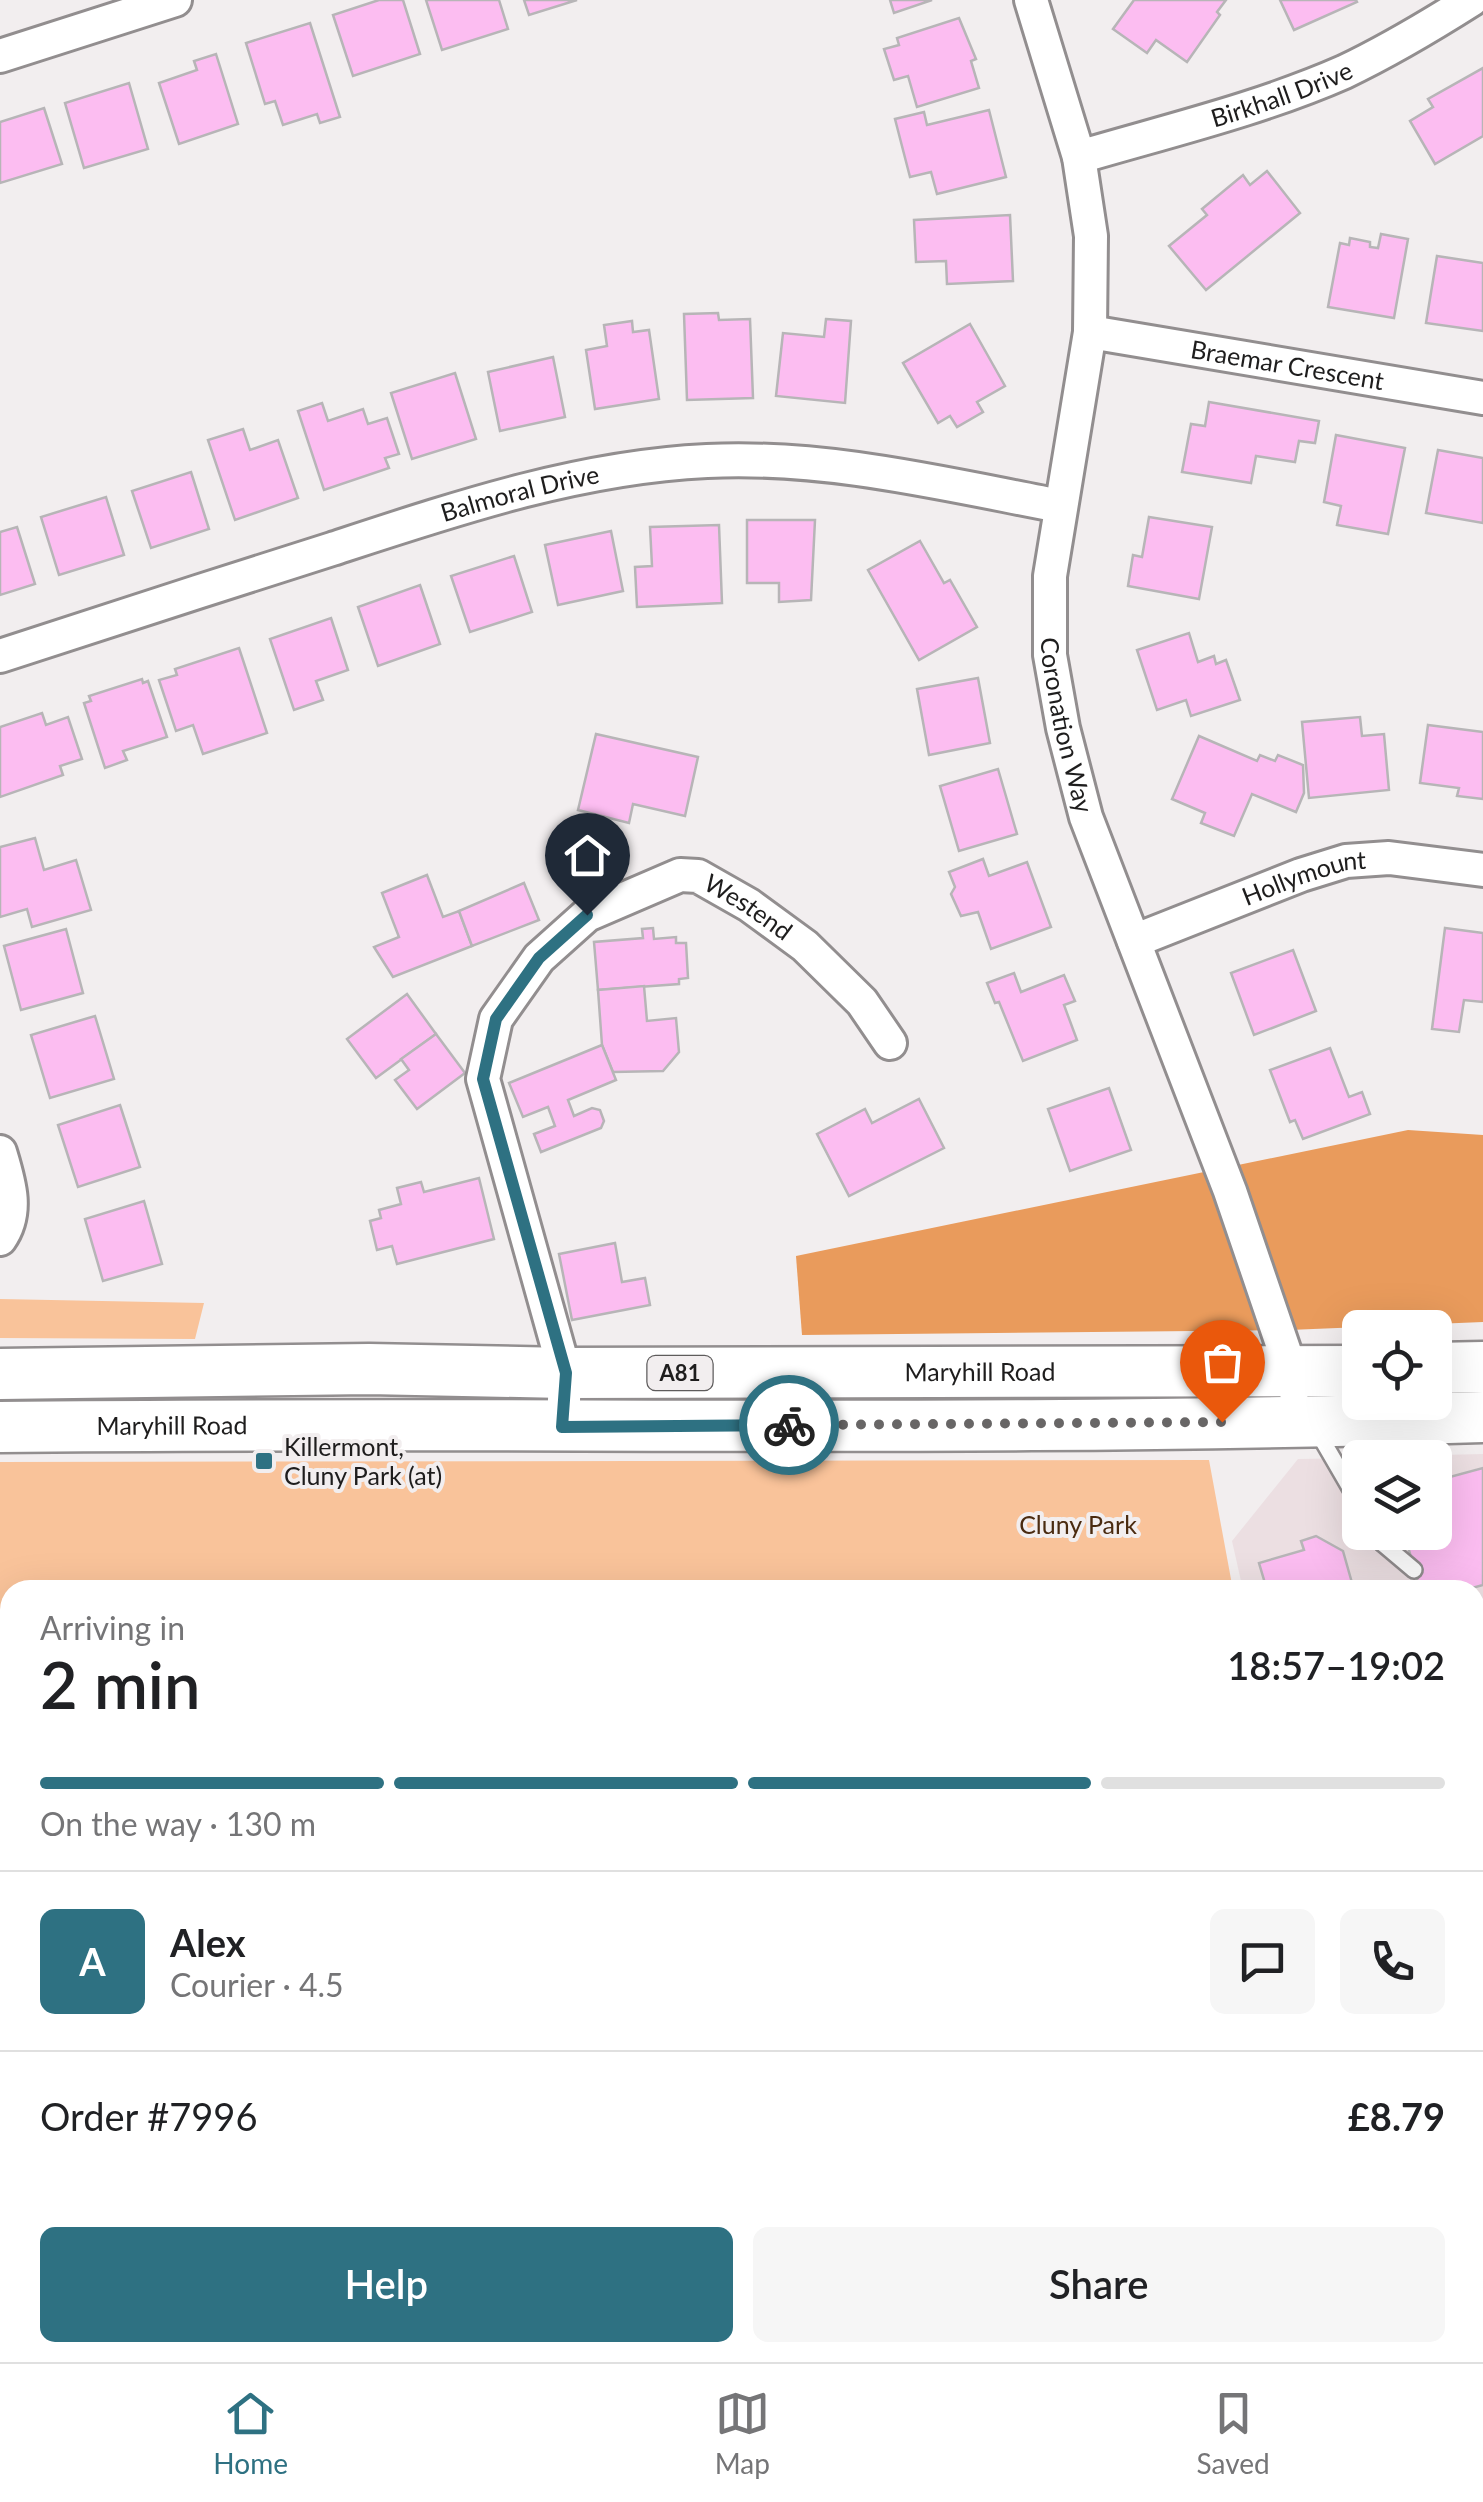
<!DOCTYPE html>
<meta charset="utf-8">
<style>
:root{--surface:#fff;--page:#f6f6f6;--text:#202124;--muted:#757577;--line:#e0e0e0;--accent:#2e7182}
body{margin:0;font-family:Lato,sans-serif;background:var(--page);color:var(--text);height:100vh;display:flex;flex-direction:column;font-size:38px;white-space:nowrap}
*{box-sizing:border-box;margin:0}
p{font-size:32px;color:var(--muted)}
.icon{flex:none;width:55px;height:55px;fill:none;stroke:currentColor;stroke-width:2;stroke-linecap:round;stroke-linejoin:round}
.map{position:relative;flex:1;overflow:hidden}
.details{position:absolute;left:0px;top:1580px;width:1485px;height:782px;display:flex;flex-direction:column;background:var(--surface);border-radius:30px 30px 0 0;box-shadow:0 10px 40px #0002}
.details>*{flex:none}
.tools{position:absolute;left:1342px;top:1310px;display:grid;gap:20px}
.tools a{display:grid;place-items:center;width:110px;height:110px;border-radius:15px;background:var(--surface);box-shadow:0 10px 40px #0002;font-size:50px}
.pin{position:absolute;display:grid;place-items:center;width:85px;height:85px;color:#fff;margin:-102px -42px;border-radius:50% 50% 50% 0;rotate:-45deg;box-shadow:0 0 10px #0007}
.pin .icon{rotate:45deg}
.courier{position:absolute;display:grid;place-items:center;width:100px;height:100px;margin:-50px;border:8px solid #2e7182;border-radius:50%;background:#fff;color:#222;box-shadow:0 2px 12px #0007}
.overview em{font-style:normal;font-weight:600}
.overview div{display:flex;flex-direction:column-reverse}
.overview{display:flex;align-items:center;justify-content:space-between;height:170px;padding:0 40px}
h1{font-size:65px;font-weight:600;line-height:75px}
.bar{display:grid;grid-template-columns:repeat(4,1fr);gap:15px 10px;align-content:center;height:120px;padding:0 40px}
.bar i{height:12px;border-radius:8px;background:var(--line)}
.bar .active{background:var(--accent)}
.bar p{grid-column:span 4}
.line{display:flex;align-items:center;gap:25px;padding:0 40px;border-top:2px solid var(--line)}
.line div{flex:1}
.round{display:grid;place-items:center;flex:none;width:105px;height:105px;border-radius:15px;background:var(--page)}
.action{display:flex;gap:20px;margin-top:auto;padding:20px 40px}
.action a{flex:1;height:115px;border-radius:15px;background:var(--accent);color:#fff;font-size:40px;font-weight:600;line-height:115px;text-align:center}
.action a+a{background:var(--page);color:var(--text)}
.menu{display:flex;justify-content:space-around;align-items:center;height:140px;border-top:2px solid var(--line);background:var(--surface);font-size:28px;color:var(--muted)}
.menu a{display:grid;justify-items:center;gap:5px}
.menu .active{color:var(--accent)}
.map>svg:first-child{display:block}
.built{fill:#ecdfe2}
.green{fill:#f9c39a}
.forest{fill:#e99b5c}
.building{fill:#fcbdf1;stroke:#b7b5b7;stroke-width:2.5}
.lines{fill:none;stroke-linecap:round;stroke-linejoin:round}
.lane-casing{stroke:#928e8f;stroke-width:20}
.street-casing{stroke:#928e8f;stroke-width:38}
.primary-casing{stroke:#928e8f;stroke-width:55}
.lane{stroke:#fff;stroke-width:15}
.street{stroke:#fff;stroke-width:32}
.primary{stroke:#fff;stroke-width:50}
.done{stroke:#686666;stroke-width:10;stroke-dasharray:0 18}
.route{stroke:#2e7182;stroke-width:12}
.poi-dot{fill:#2e7182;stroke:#f2eeef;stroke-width:4}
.labels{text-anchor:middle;stroke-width:8;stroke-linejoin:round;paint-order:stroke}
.shield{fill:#f2eeef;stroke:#5e5c5c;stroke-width:2.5}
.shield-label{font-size:22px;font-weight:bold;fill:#1e1d1d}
.street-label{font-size:25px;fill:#1e1d1d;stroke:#f2eeef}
.poi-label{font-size:25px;fill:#1e1d1d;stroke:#f2eeef;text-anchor:start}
.park-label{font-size:25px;fill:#4a2b10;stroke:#f2eeef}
</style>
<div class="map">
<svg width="1483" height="2362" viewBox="0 0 1483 2362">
<rect width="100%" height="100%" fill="#f2eeef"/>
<!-- built -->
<path class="built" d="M 1483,1454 L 1483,1649 L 1475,1651 L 1475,1590 L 1243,1590 L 1232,1541 L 1298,1459 L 1360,1458 L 1360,1532 L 1435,1532 L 1435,1458 L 1361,1457 Z"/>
<!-- green -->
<g class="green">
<path d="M 0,1299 L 204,1303 L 195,1339 L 0,1338 Z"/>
<path d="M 1209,1460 L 1233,1590 L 10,1590 L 10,1897 L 0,1897 L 0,1462 Z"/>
</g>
<!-- forest -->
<path class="forest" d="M 1408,1130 L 1483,1135 L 1483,1322 L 1289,1330 L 802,1335 L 796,1256 Z"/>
<!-- building -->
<g class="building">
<path d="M 379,0 L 403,0 L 420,54 L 353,76 L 333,15 Z"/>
<path d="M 426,0 L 499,0 L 508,29 L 442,50 Z"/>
<path d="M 524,0 L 577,0 L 529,15 Z"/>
<path d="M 890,0 L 932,0 L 894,13 Z"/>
<path d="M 1134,0 L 1226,0 L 1217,12 L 1220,15 L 1187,62 L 1156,40 L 1147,53 L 1113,29 Z"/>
<path d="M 1280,0 L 1356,0 L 1357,2 L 1294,30 Z"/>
<path d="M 959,18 L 976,59 L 971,61 L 979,88 L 917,107 L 908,76 L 894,80 L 884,49 L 899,45 L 897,38 Z"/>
<path d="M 310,23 L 340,117 L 320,123 L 317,114 L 283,125 L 275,101 L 265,104 L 246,43 Z"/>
<path d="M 216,54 L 238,124 L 179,144 L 159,83 L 197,70 L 194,61 Z"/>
<path d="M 1483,68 L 1483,136 L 1435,164 L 1410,121 L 1433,107 L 1428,99 Z"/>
<path d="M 129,83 L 148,149 L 84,168 L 65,103 Z"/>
<path d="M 44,108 L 62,164 L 0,183 L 0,122 Z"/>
<path d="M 989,110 L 1006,177 L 937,194 L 931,172 L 910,177 L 895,119 L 924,112 L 927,125 Z"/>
<path d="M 1267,171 L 1300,213 L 1206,290 L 1169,246 L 1207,215 L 1202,209 L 1243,175 L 1250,185 Z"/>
<path d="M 1010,215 L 1013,281 L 947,284 L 946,261 L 916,262 L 914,220 Z"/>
<path d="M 1381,234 L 1408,239 L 1394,318 L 1328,307 L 1340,243 L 1349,245 L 1350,238 L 1370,242 L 1370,247 L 1378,248 Z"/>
<path d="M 1437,256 L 1483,263 L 1483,331 L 1426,323 Z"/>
<path d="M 718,313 L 719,320 L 750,319 L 753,398 L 687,400 L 684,314 Z"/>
<path d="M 826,319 L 851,321 L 845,403 L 776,396 L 783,333 L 824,337 Z"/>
<path d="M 632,321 L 633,332 L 649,330 L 659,399 L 595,409 L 586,350 L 607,346 L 604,325 Z"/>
<path d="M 970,324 L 1005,386 L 977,402 L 983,412 L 957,427 L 950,416 L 938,423 L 903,363 Z"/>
<path d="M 553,357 L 565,417 L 500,431 L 488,372 Z"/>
<path d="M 455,373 L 476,439 L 412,459 L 391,393 Z"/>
<path d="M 1209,402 L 1319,421 L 1315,443 L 1299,441 L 1295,462 L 1256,456 L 1251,483 L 1182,472 L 1191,424 L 1205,426 Z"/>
<path d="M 322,403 L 328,421 L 363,409 L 368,424 L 387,418 L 399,454 L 385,458 L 389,468 L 324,490 L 298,411 Z"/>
<path d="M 243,429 L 250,450 L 278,440 L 298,498 L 235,520 L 208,440 Z"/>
<path d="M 1336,435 L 1405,448 L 1388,534 L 1337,525 L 1341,506 L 1324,502 Z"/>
<path d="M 1438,450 L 1483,458 L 1483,523 L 1426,513 Z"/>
<path d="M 191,472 L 209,529 L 151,548 L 132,491 Z"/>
<path d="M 106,497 L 124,555 L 59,575 L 41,517 Z"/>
<path d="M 1149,517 L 1212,527 L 1199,599 L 1128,586 L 1133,555 L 1142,557 Z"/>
<path d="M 747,520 L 815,520 L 811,600 L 779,602 L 779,583 L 747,583 Z"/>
<path d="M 719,525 L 722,603 L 637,607 L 635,567 L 652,566 L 650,527 Z"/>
<path d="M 17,527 L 35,584 L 0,595 L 0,532 Z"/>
<path d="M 611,531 L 623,591 L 558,605 L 545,545 Z"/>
<path d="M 920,541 L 944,583 L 950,580 L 977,627 L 919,660 L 868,570 Z"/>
<path d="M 514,556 L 532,612 L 470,632 L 451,576 Z"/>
<path d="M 420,585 L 440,644 L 378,666 L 358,607 Z"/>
<path d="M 331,618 L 348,670 L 316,681 L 323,700 L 294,710 L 270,639 Z"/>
<path d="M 1189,633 L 1198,662 L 1214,656 L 1216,664 L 1226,660 L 1240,700 L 1191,716 L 1186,700 L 1157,710 L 1137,650 Z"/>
<path d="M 239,648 L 267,733 L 203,754 L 193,725 L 176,731 L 159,680 L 177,675 L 175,669 Z"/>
<path d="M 978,678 L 990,743 L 929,755 L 917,689 Z"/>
<path d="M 142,679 L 143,683 L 148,681 L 167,737 L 123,751 L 127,760 L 105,768 L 84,703 L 91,701 L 89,696 Z"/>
<path d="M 42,713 L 46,725 L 68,717 L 82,759 L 60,766 L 63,775 L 0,797 L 0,727 Z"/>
<path d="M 1360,717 L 1362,736 L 1384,734 L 1389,790 L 1309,798 L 1302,722 Z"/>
<path d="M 1428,725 L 1483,732 L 1483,799 L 1457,796 L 1459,788 L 1420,783 Z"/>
<path d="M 596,734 L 698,757 L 685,816 L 633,804 L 629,823 L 578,810 Z"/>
<path d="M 1199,736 L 1257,761 L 1260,755 L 1275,761 L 1278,755 L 1303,765 L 1304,793 L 1296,812 L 1252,794 L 1234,836 L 1201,823 L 1205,813 L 1172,799 Z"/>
<path d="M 998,769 L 1017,834 L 959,851 L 940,786 Z"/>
<path d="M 35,838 L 44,870 L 76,860 L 91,910 L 32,927 L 27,909 L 0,917 L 0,847 Z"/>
<path d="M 983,859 L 989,876 L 1027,862 L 1051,927 L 991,949 L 978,912 L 961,916 L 951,894 L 955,887 L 949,872 Z"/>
<path d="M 427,875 L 443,917 L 459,911 L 472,946 L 393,977 L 374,947 L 399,937 L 382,893 Z"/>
<path d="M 524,883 L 539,920 L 472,946 L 459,911 Z"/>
<path d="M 653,928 L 654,939 L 676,937 L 676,943 L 686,943 L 688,978 L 679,979 L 679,984 L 598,990 L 594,942 L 643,938 L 642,929 Z"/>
<path d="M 1445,928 L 1483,933 L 1483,1002 L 1464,1000 L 1459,1032 L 1432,1029 Z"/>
<path d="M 66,929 L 83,993 L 21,1010 L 4,946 Z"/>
<path d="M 1293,950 L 1316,1011 L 1254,1035 L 1231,973 Z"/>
<path d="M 1014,973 L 1021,992 L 1064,975 L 1075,1001 L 1064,1005 L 1077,1040 L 1023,1061 L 999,1002 L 995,1003 L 987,983 Z"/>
<path d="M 644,986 L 647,1021 L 676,1018 L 679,1052 L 663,1071 L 613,1072 L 602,1045 L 598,990 Z"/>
<path d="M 407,994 L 436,1034 L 376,1078 L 347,1039 Z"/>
<path d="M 95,1016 L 114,1079 L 50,1098 L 31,1035 Z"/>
<path d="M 436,1034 L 465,1073 L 417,1109 L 395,1080 L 409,1070 L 401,1059 Z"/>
<path d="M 602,1045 L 616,1080 L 568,1100 L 574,1116 L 592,1108 L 600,1110 L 604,1121 L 601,1128 L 541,1152 L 534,1134 L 555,1126 L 548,1107 L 523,1117 L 509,1083 Z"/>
<path d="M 1330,1048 L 1349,1097 L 1362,1092 L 1370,1114 L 1303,1139 L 1295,1120 L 1290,1122 L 1270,1070 Z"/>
<path d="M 1109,1088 L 1131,1150 L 1070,1171 L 1048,1109 Z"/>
<path d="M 919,1099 L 944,1148 L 849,1196 L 817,1134 L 865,1109 L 872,1123 Z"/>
<path d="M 120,1105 L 140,1167 L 78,1187 L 58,1125 Z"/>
<path d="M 479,1178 L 494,1239 L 397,1264 L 392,1246 L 377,1250 L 370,1221 L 381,1218 L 379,1210 L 401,1204 L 397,1188 L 421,1182 L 424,1192 Z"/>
<path d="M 144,1201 L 162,1264 L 103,1281 L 85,1219 Z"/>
<path d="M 615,1243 L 622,1282 L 645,1278 L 650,1305 L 572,1320 L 559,1254 Z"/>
<path d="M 1483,1468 L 1483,1585 L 1465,1590 L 1420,1590 L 1404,1532 L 1435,1532 L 1435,1481 Z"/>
<path d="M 1316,1536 L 1343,1551 L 1354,1590 L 1267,1590 L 1259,1563 L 1304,1550 L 1301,1541 Z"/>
<path d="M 1483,1882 L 1483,1942 L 1475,1944 L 1475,1884 Z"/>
<path d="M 10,2008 L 10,2107 L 0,2108 L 0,2009 Z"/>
<path d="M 1483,2115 L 1483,2220 L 1475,2222 L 1475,2118 Z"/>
<path d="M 0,2255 L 10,2256 L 10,2333 L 0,2333 Z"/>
<path d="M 109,2352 L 216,2352 L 211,2362 L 110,2362 L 105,2359 Z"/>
<path d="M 838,2352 L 916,2352 L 920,2362 L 819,2362 Z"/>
<path d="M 935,2352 L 967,2352 L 946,2362 L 940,2362 Z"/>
</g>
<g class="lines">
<defs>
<g id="lane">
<path d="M 1317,1431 L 1360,1505"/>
<path d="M 1376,1532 L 1382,1543 L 1405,1537"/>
<path d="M 1382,1543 L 1414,1570"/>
</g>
<g id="street">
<path id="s1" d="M 1031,0 L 1079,157 L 1091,236 L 1090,332 L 1050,576 L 1050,655 L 1063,728 L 1086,817 L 1230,1191 L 1292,1373 L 1294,1388"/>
<path d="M 0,56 L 175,0"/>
<path id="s2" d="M 1079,157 C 1167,131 1260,109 1344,72 C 1388,51 1430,26 1471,0"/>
<path id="s3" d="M 1090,332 L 1483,398"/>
<path id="s4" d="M 0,656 C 111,620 221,584 332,549 C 454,509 578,467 707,461 C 826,455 944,484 1060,506"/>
<path id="s5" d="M 1134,941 L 1301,875 L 1346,861 L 1389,858 L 1483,870"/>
<path d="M 0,1152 C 9,1182 19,1212 0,1239"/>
<path id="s6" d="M 563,1427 L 565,1373 L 483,1079 L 496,1019 L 539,958 L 587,915 L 680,875 L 698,876 L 749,905 L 805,946 L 862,1002 L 890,1043"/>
<path d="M 1475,2032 L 1483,2029"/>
<path d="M 0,2171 L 10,2169"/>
<path d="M 393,2352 L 405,2362"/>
<path d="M 647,2362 L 663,2352"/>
</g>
<g id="primary">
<path d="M 1435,1368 L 1483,1367"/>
<path id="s7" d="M 0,1374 L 369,1369 L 565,1373 L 1360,1371"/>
<path id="s8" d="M 0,1427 C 494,1421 989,1433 1483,1417"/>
</g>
</defs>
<!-- lane casing -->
<use href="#lane" class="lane-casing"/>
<!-- street casing -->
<use href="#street" class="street-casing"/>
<!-- primary casing -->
<use href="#primary" class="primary-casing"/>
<!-- lane -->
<use href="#lane" class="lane"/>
<!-- street -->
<use href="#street" class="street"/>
<!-- primary -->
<use href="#primary" class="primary"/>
</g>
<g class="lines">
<!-- done -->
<path class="done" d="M 789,1425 L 1222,1422"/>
<!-- route -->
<path class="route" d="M 587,915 L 539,958 L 496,1019 L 483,1079 L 566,1373 L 562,1427 L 789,1425"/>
</g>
<!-- markers -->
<rect class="poi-dot" x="254" y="1451" width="20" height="20" rx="5"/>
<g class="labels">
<!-- shield labels -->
<rect class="shield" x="647.5" y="1356" width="65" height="34" rx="8"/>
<g class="shield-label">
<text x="680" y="1381">A81</text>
</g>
<!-- street labels -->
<g class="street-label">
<text dy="9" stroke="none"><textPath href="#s2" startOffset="212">Birkhall Drive</textPath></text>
<text dy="9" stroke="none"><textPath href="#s3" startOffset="200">Braemar Crescent</textPath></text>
<text dy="9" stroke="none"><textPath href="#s4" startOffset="545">Balmoral Drive</textPath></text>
<text dy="9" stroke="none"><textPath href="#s1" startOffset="738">Coronation Way</textPath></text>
<text dy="9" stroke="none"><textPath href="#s5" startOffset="182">Hollymount</textPath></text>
<text dy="9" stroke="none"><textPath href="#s6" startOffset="738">Westend</textPath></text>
<text dy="9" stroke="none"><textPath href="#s7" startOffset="980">Maryhill Road</textPath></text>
<text dy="9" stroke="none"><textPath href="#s8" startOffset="172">Maryhill Road</textPath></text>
</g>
<!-- poi labels -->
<g class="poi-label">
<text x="284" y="1456">Killermont,<tspan x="284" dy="29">Cluny Park (at)</tspan></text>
</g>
<!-- park labels -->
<g class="park-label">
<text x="1078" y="1534">Cluny Park</text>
</g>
</g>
</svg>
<div class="tools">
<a><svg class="icon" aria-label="locate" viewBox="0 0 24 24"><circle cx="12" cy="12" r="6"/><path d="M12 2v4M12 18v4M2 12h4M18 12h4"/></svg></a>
<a><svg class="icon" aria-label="layers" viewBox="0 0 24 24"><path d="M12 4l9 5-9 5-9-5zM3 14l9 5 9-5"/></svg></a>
</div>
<div class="pin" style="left:1222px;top:1422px;background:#ea580c"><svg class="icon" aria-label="bag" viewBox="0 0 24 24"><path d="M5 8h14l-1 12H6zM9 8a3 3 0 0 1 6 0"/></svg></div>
<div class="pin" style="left:587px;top:915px;background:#1f2937"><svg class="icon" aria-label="home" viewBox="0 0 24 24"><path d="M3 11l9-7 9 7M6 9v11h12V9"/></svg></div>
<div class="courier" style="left:789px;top:1425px"><svg class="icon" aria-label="bike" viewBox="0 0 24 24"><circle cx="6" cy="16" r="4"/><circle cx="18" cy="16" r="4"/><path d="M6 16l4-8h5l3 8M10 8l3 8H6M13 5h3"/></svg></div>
<section class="details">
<div class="overview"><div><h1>2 min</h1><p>Arriving in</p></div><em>18:57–19:02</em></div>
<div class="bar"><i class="active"></i><i class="active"></i><i class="active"></i><i></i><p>On the way · 130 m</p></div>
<div class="line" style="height:180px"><b class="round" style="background:var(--accent);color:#fff">A</b><div><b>Alex</b><p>Courier · 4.5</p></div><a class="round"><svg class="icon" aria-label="chat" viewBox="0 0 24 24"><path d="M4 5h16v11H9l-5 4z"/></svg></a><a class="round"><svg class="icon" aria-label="phone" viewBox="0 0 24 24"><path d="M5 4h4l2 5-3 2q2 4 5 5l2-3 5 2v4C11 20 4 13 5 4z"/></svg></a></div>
<div class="line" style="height:130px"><div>Order #7996</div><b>£8.79</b></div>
<div class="action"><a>Help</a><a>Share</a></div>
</section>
</div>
<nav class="menu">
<a class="active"><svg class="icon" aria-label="home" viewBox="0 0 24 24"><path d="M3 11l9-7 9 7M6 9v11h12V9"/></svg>Home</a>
<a><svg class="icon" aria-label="map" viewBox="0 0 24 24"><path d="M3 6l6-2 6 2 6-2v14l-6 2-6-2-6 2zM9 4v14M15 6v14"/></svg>Map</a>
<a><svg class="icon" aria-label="saved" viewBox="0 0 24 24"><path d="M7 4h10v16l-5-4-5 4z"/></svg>Saved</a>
</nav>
